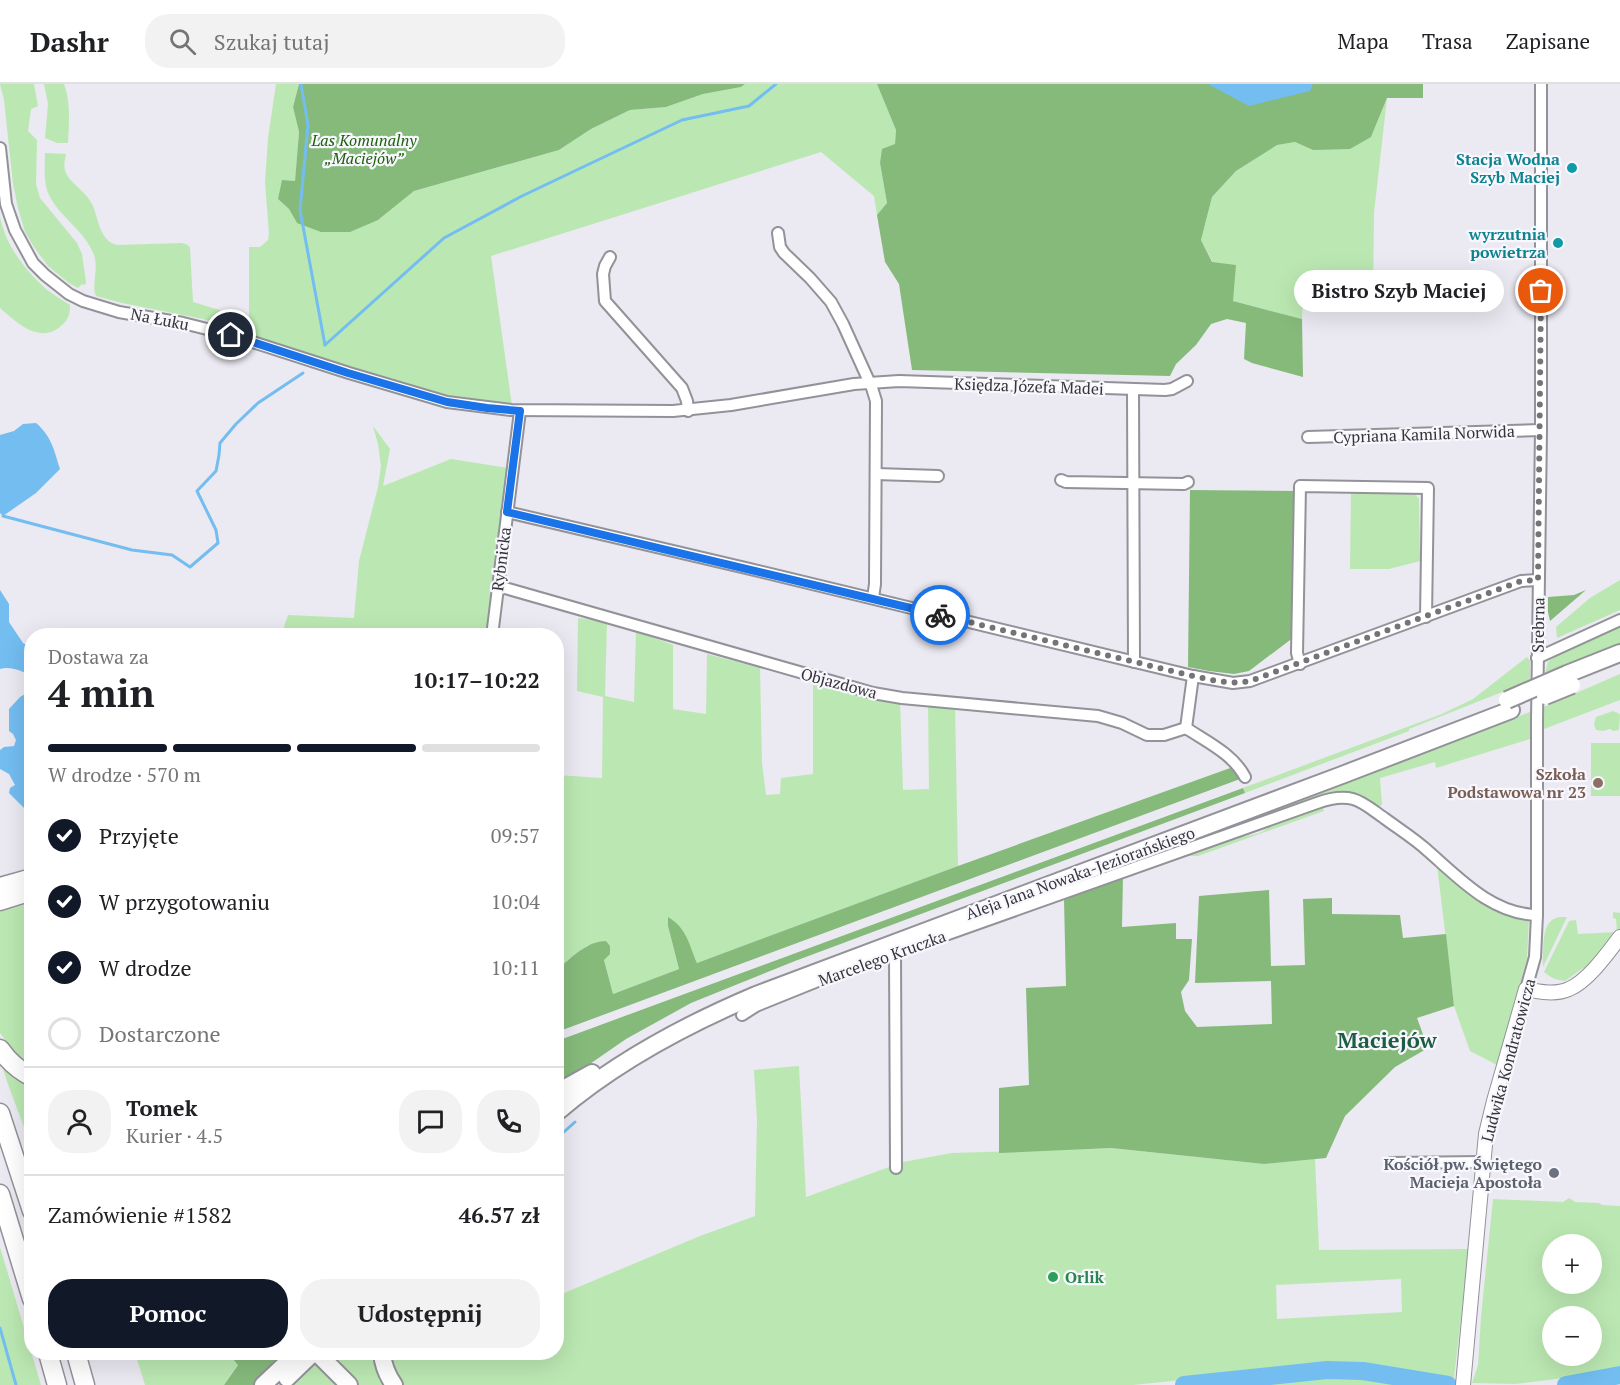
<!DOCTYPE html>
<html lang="pl">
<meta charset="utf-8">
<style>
:root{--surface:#fff;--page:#f2f2f2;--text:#202124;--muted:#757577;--line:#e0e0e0;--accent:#111827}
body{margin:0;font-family:"PT Serif",serif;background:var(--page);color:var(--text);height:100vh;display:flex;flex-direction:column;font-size:22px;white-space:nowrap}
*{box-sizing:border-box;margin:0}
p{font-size:20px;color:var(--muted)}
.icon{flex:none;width:33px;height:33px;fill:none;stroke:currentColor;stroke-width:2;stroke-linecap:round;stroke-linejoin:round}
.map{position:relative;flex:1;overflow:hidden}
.side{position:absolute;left:24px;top:544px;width:540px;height:732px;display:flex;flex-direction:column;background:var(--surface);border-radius:24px;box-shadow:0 6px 24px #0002}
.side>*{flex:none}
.fabs{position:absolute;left:1542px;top:1150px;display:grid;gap:12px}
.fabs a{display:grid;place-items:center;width:60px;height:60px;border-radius:50%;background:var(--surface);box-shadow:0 6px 24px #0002;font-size:30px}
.pin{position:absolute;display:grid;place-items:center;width:51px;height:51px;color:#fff;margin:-26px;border:3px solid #fff;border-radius:50%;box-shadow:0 2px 6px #0007}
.courier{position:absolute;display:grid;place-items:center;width:60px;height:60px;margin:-30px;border:4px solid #1a73e8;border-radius:50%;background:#fff;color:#222;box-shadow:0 2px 8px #0007}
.bubble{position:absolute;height:42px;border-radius:21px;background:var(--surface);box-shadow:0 6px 24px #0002;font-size:20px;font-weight:600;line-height:42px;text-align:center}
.overview em{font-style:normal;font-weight:600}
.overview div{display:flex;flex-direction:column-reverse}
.overview{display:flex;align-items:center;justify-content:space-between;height:102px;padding:0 24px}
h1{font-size:39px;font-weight:600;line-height:45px}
.bar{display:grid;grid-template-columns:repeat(4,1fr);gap:9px 6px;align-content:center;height:72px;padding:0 24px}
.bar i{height:8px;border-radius:4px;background:var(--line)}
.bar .active{background:var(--accent)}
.bar p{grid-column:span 4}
.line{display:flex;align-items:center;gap:15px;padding:0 24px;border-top:2px solid var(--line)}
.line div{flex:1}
.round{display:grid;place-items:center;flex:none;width:63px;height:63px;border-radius:24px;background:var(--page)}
ol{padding:0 24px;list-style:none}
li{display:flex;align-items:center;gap:18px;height:66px}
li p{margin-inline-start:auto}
li .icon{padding:6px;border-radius:50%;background:var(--accent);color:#fff;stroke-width:4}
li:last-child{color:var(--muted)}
li i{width:33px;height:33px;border:3px solid var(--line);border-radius:50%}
.cta{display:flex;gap:12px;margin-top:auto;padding:12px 24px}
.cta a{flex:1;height:69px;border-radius:24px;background:var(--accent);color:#fff;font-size:24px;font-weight:600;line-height:69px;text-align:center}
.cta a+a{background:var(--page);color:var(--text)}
header{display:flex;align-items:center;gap:36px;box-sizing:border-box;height:84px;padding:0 30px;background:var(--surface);border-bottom:2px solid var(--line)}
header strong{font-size:28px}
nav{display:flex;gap:33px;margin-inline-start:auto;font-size:21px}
.search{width:420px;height:54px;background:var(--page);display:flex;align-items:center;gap:15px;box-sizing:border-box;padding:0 21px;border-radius:24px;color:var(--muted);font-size:22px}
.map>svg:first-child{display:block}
.green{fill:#bbe8b2;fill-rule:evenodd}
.forest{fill:#86ba7b}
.water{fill:#73bdf1}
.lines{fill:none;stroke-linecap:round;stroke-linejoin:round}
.stream{stroke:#73bdf1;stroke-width:3}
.river{stroke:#73bdf1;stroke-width:18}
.street-casing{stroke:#939299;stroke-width:14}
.secondary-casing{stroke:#939299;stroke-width:16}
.primary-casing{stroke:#939299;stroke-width:20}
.highway-casing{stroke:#939299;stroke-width:21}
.street{stroke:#fff;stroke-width:10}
.secondary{stroke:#fff;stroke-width:14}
.primary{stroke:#fff;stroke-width:16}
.highway{stroke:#fff;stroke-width:18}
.primary-bridge-casing{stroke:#939299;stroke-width:20;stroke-linecap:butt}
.primary-bridge{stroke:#fff;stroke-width:16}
.done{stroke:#757378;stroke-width:6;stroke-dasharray:0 10.8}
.route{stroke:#1a73e8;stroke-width:8}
.culture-dot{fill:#0f9aa8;stroke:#f8f7fe;stroke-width:2}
.education-dot{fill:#8d6e63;stroke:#f8f7fe;stroke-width:2}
.worship-dot{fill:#6b7280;stroke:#f8f7fe;stroke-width:2}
.leisure-dot{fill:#2e9e5b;stroke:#f8f7fe;stroke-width:2}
.labels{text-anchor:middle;stroke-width:4.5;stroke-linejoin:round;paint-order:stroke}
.park-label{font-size:16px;font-style:italic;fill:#1d620a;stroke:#f8f7fe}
.culture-label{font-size:16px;font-weight:bold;fill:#0d838f;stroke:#f8f7fe;text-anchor:end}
.street-label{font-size:16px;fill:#353437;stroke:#f8f7fe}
.education-label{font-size:16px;font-weight:bold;fill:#785e54;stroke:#f8f7fe;text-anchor:end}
.worship-label{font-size:16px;font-weight:bold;fill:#5b616d;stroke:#f8f7fe;text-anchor:end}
.leisure-label{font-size:16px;font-weight:bold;fill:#27864d;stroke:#f8f7fe;text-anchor:start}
.district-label{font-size:22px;font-weight:bold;fill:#1d5d42;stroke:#f8f7fe}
</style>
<header>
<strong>Dashr</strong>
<div class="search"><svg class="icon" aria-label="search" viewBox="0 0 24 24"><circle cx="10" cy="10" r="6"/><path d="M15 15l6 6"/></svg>Szukaj tutaj</div>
<nav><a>Mapa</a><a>Trasa</a><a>Zapisane</a></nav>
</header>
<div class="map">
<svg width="1620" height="1301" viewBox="0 0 1620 1301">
<rect width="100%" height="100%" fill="#ebe9f1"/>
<!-- green -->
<g class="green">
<path d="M 0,0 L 34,0 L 38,22 L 31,25 L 28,47 L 37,56 L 36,100 L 40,114 L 77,159 L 82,170 L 86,198 L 85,201 L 82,200 L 78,204 L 69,199 L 48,182 L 34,163 L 25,148 L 18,124 L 13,100 L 4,16 Z"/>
<path d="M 44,0 L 64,0 C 71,19 69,38 68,59 L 57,59 L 45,54 L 48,20 Z"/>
<path d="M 276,0 L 299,0 L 293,23 L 299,48 L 295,98 L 278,115 L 289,125 L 297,139 L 378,136 L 414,107 L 559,66 L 591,45 L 630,26 L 666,23 L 703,10 L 741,3 L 745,0 L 877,0 L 896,46 L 895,60 L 880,79 L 887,119 L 877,131 L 874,112 L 821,68 L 491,172 L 512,322 L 457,317 L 203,235 L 122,219 L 96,212 C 91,201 99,186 94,171 C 84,145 60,134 49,111 C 43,98 45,83 45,69 L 66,70 C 65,75 63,83 66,89 C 70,99 87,108 93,122 C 99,137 100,157 117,161 L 182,159 L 188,161 L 190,164 L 193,218 L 249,235 L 249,163 L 260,163 L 268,156 L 269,150 L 265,98 L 268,54 Z"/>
<path d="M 1387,14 L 1374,129 L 1373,216 L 1303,216 L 1302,235 L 1233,217 L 1201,156 L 1212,113 L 1236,87 L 1276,61 L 1295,58 L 1313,66 L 1371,53 Z"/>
<path d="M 0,133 C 6,162 25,186 46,205 C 54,211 62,216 70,221 C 70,231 68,236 61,242 C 40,261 16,238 0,224 Z"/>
<path d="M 373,342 L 390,365 L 383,402 L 451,375 L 508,384 L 488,552 L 281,552 L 288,531 L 354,534 L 359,477 L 378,403 L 381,382 L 378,360 Z"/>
<path d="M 1351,406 L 1412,407 L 1419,415 L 1420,477 L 1389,485 L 1350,485 Z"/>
<path d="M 1620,496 L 1620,526 L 1557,554 L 1556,543 L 1590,514 Z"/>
<path d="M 578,534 L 607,538 L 605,612 L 634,618 L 636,547 L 673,561 L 673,625 L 706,630 L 707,570 L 760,584 L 762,679 L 766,711 L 780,710 L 781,694 L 813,690 L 813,596 L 900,616 L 903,706 L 929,705 L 928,619 L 955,622 L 958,782 L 697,879 L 684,849 L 668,842 L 679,885 L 613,910 L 604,876 L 588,861 L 557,886 L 557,691 L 602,694 L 603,613 L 577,607 Z"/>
<path d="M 1620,543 L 1620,561 L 1545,590 L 1548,578 L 1557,571 Z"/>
<path d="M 1527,573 L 1530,577 L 1530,597 L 1409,645 L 1409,647 L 1245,709 L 1243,704 L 1442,630 L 1473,615 Z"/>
<path d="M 1620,590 L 1620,616 L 1544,645 L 1544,623 Z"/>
<path d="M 1613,627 L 1620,630 L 1619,646 L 1613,647 L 1610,645 L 1603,647 L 1596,646 L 1594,640 L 1596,633 Z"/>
<path d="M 1530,628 L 1530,655 L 1436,684 L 1435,678 L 1380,694 L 1382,721 L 1375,724 L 1356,713 L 1268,735 L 1262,730 L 1271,727 L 1272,727 Z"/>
<rect x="1591" y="659" width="29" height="53"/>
<path d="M 1322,722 L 1324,727 L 1198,772 L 1179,772 L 1240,752 C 1251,752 1264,750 1271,740 Z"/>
<path d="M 1437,781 L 1529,835 L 1527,875 L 1497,981 L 1470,967 L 1454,922 Z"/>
<path d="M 31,819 L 31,983 L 15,969 L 0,949 L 0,828 Z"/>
<path d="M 1613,828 L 1620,829 L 1620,846 L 1585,886 L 1583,884 L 1565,897 C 1556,896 1551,894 1544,888 L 1569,837 L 1576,836 L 1578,850 L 1617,848 L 1616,835 L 1613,834 Z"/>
<path d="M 1559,833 L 1567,833 L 1543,883 C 1543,872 1542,845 1550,838 C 1552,835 1556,834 1559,833 Z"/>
<path d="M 1,979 L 24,999 L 31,1003 L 31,1062 L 9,1003 Z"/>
<path d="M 799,982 L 806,1113 L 903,1078 L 952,1069 L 1111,1064 L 1264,1080 L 1315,1075 L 1319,1166 L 1469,1165 L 1454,1294 L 1358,1280 L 1338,1280 L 1133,1301 L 404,1301 L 397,1290 L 391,1269 L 556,1269 L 557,1212 L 700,1152 L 755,1132 L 757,1036 L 754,986 ZM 1401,1195 L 1402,1228 L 1277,1235 L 1276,1201 Z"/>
<path d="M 1569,1114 L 1575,1118 L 1599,1119 L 1602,1121 L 1620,1122 L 1620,1283 L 1564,1294 L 1515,1300 L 1472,1299 L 1478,1281 L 1481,1233 L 1493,1115 L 1563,1118 ZM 1552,1161 L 1592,1161 L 1592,1200 L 1552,1200 ZM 1552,1233 L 1592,1233 L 1592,1272 L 1552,1272 Z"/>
<path d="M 0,1163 L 41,1301 L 0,1301 Z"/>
<path d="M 135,1269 L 228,1269 L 238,1280 L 224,1301 L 145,1301 Z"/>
<path d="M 328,1269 L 375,1269 L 371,1274 L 387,1301 L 359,1301 Z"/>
<path d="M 313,1276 L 338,1301 L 291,1301 Z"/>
<path d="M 1318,1292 L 1366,1293 L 1419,1301 L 1247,1301 Z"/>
</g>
<!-- forest -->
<g class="forest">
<path d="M 299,0 L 745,0 L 741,3 L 703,10 L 666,23 L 630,26 L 591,45 L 559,66 L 414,107 L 378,136 L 350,148 L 321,148 L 297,139 L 289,125 L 278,115 L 282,96 L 295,97 L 299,48 L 293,23 Z"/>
<path d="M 877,0 L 1423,0 L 1423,14 L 1387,14 L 1371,53 L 1350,65 L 1313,66 L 1295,58 L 1277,61 L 1236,87 L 1212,113 L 1201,156 L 1212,178 L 1236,181 L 1233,217 L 1302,235 L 1303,293 L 1252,279 L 1244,275 L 1246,239 L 1227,235 L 1211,240 L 1196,261 L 1176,280 L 1170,292 L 912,286 L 899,200 L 885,178 L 877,131 L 887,119 L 880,79 L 882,65 L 895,60 L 896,46 Z"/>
<path d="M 1190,406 L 1297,407 L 1294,553 L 1249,587 L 1234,590 L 1209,587 L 1188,583 Z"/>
<path d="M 1586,506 L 1550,537 L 1548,528 L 1548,513 L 1574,511 Z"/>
<path d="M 1233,683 L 1240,695 L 557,948 L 556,934 L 562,931 L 559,917 L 557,914 L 557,886 C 571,874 587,857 606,857 L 610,862 L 610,870 L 604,876 L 613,910 L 679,885 L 668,842 L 668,833 C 687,844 689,861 697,879 L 958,782 Z"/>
<path d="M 1243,704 L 1245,709 L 795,877 L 691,919 L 626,955 L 571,993 L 557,1002 L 557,957 Z"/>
<path d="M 1123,792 L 1122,843 L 1176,839 L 1176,855 L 1192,855 L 1189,896 L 1181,908 L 1185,927 L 1197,943 L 1272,940 L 1271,897 L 1195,899 L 1199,812 L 1269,806 L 1271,882 L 1305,881 L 1303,815 L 1332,814 L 1332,830 L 1400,831 L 1403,854 L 1446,850 L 1454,922 L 1417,934 L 1428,964 L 1395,983 L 1345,1032 L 1326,1074 L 1264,1080 L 1111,1064 L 999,1069 L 999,1004 L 1029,1001 L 1026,904 L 1066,902 L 1064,816 Z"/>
<path d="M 228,1269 L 288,1269 L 255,1301 L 224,1301 L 238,1281 Z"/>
</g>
<!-- water -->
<g class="water">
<path d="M 1208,0 L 1313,0 L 1310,7 L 1249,22 Z"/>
<path d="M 36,339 C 52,353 54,366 60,385 L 36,409 L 3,432 L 0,429 L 0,351 L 14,347 L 23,340 Z"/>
<path d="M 0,506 L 9,520 L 9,538 L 23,559 L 31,563 L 31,592 C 23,587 10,582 0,585 Z"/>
<path d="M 25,610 L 31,610 L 31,731 L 9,709 L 10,704 L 15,701 L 9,690 L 0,685 L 0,666 L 4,663 L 14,662 L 16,656 L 13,650 L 9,647 L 9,625 L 20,613 Z"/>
</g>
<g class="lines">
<!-- stream -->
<g class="stream">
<path d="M 301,0 L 308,41 L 300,126 L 325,261"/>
<path d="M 325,261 L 444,154 L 522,112 L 682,36 L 749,22 L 776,0"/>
<path d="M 3,432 L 132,466 L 172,471 L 190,483 L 218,459 L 216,446 L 197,407 L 216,387 L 219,371 L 220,359 L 236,340 L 258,319 L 303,289"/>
<path d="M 556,1055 L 575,1038"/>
<path d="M 0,1244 L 16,1301"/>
</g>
<!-- river -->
<g class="river">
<path d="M 1184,1301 L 1327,1286 L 1363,1287 L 1448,1301"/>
<path d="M 1566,1301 L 1620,1291"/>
</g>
<defs>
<g id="street">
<path d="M 0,64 L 6,120 L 15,146 L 33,179 L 45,191 L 69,210 L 83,217 L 119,228 L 183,239 L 231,251 L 349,289 L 447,318 L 511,326 L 673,327 L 731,321 L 854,300 L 899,297 L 1165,306 L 1172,305 L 1187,297"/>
<path d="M 778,149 L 780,163 L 784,169 L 810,194 L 831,218 L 843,240 L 872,304 L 876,317 L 875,500 L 873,514"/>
<path d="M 610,173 L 605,182 L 603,190 L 605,217 L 682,304 L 687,317 L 688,327"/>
<path d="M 1133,306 L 1134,578"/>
<path d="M 1308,353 L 1541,346"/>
<path d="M 876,390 L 938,392"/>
<path d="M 1061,396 L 1066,398 L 1184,400 L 1188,398"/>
<path d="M 507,428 L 750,485 L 1193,592 L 1233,599 L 1250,597 L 1521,497 L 1538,496"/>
<path d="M 498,502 L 873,609 L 902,614 L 1098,632 L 1122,639 L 1147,651 L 1164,651 L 1186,644"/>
<path d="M 492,552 L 520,327"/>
<path d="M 1537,574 L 1620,536"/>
<path d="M 1300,580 L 1297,569 L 1300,402 L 1428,404 L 1426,533"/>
<path d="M 1186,644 C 1207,658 1233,670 1245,693"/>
<path d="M 1186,644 L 1193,592"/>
<path d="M 895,869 L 896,1084"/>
<path d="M 1526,905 L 1535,873 L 1537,831 L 1537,637 L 1541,346 L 1541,0"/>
<path d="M 742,931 L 756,922 L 830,892 L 1317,719 C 1328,715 1341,712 1353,715 C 1364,718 1375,728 1384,734 C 1399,745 1415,755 1428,767 C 1460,795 1492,830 1537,831"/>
<path d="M 1391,1079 L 1483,1078"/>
</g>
<path id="secondary" d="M 1463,1301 L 1486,1050 L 1494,1017 L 1526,905 C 1540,908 1556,911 1569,905 C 1588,897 1607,870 1620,853"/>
<g id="primary">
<path d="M 1567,590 L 1620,569"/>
<path d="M 556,1009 L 592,989"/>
<path d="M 556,1029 C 615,978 685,941 756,911 L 1342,691 L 1511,626"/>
<path d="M 317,1269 L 349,1301"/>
<path d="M 382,1269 C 383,1281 387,1291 394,1301"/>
<path d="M 287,1294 L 313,1269"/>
<path d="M 263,1301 L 297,1269"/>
</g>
<g id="highway">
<path d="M 0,803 L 32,794"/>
<path d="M 0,817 L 32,807"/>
<path d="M 0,965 C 9,978 18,986 32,993"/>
<path d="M 0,1029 L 32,1127"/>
<path d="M 0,1110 L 32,1215"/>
<path d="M 48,1269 L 57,1301"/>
<path d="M 76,1269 L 85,1301"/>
</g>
</defs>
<!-- street casing -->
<use href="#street" class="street-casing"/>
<!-- secondary casing -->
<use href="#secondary" class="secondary-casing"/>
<!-- primary casing -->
<use href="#primary" class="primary-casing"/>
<!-- highway casing -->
<use href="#highway" class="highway-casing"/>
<!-- street -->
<use href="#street" class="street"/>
<!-- secondary -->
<use href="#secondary" class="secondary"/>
<!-- primary -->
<use href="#primary" class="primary"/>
<!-- highway -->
<use href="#highway" class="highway"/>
<defs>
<g id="primary-bridge">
<path d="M 1545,612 L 1572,601"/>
<path d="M 1507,616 L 1567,590"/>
</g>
</defs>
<!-- primary-bridge casing -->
<use href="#primary-bridge" class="primary-bridge-casing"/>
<!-- primary-bridge -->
<use href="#primary-bridge" class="primary-bridge"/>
</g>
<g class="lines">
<!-- done -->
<path class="done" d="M 940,531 L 1193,592 C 1212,596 1231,601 1250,597 L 1521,497 L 1538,496 L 1541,207"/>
<!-- route -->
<path class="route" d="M 231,251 L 348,289 L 447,318 L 487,324 L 520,327 L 507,428 L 940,531"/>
</g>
<!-- markers -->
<g class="culture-dot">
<circle cx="1572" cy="84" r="6"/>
<circle cx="1558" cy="159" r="6"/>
</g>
<circle class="education-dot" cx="1598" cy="699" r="6"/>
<circle class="worship-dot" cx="1554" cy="1089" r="6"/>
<circle class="leisure-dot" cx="1053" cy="1193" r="6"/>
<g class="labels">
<!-- park labels -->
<g class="park-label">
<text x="364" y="62">Las Komunalny<tspan x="364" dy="18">„Maciejów”</tspan></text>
</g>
<!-- culture labels -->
<g class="culture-label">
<text x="1560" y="81">Stacja Wodna<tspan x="1560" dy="18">Szyb Maciej</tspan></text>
<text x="1546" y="156">wyrzutnia<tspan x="1546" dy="18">powietrza</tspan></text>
</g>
<!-- street labels -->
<g class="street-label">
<text transform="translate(160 235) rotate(11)" y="6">Na Łuku</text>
<text transform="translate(1029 302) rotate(2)" y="6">Księdza Józefa Madei</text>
<text transform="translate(1424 350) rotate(-2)" y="6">Cypriana Kamila Norwida</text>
<text transform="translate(501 475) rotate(-83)" y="6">Rybnicka</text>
<text transform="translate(1538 541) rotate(-89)" y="6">Srebrna</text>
<text transform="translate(839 599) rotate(15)" y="6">Objazdowa</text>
<text transform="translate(1080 789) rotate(-20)" y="6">Aleja Jana Nowaka-Jeziorańskiego</text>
<text transform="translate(882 874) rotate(-20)" y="6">Marcelego Kruczka</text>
<text transform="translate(1508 976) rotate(-75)" y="6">Ludwika Kondratowicza</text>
</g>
<!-- education labels -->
<g class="education-label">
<text x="1586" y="696">Szkoła<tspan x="1586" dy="18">Podstawowa nr 23</tspan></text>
</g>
<!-- worship labels -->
<g class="worship-label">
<text x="1542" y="1086">Kościół pw. Świętego<tspan x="1542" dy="18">Macieja Apostoła</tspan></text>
</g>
<!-- leisure labels -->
<g class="leisure-label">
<text x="1065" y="1199">Orlik</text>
</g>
<!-- district labels -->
<g class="district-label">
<text x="1387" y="964">Maciejów</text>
</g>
</g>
</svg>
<div class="fabs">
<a>+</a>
<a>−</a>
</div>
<div class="pin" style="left:1541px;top:207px;background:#ea580c"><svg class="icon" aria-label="bag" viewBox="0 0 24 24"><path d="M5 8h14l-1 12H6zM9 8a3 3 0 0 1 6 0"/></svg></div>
<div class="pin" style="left:231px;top:251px;background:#1f2937"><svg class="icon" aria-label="home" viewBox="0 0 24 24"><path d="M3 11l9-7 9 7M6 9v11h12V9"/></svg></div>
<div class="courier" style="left:940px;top:531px"><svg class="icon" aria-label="bike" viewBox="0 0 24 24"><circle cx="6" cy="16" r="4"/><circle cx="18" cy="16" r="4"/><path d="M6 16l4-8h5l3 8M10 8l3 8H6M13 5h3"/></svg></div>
<div class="bubble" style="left:1294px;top:186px;width:210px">Bistro Szyb Maciej</div>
<section class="side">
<div class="overview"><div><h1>4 min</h1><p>Dostawa za</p></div><em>10:17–10:22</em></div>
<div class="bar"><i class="active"></i><i class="active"></i><i class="active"></i><i></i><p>W drodze · 570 m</p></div>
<ol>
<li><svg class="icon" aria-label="check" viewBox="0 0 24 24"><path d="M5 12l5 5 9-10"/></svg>Przyjęte<p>09:57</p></li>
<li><svg class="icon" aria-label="check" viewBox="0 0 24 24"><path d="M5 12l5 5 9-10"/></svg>W przygotowaniu<p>10:04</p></li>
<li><svg class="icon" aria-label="check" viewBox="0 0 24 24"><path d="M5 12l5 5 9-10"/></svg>W drodze<p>10:11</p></li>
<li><i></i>Dostarczone</li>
</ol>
<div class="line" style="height:108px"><a class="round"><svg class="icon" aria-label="person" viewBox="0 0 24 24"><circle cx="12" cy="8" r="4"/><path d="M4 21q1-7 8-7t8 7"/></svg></a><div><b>Tomek</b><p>Kurier · 4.5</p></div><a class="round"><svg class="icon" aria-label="chat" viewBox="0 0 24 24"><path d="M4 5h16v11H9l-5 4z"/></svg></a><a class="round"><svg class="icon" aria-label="phone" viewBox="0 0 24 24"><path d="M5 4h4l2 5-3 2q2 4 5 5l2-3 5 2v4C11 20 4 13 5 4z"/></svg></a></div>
<div class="line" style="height:78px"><div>Zamówienie #1582</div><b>46.57 zł</b></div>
<div class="cta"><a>Pomoc</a><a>Udostępnij</a></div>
</section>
</div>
